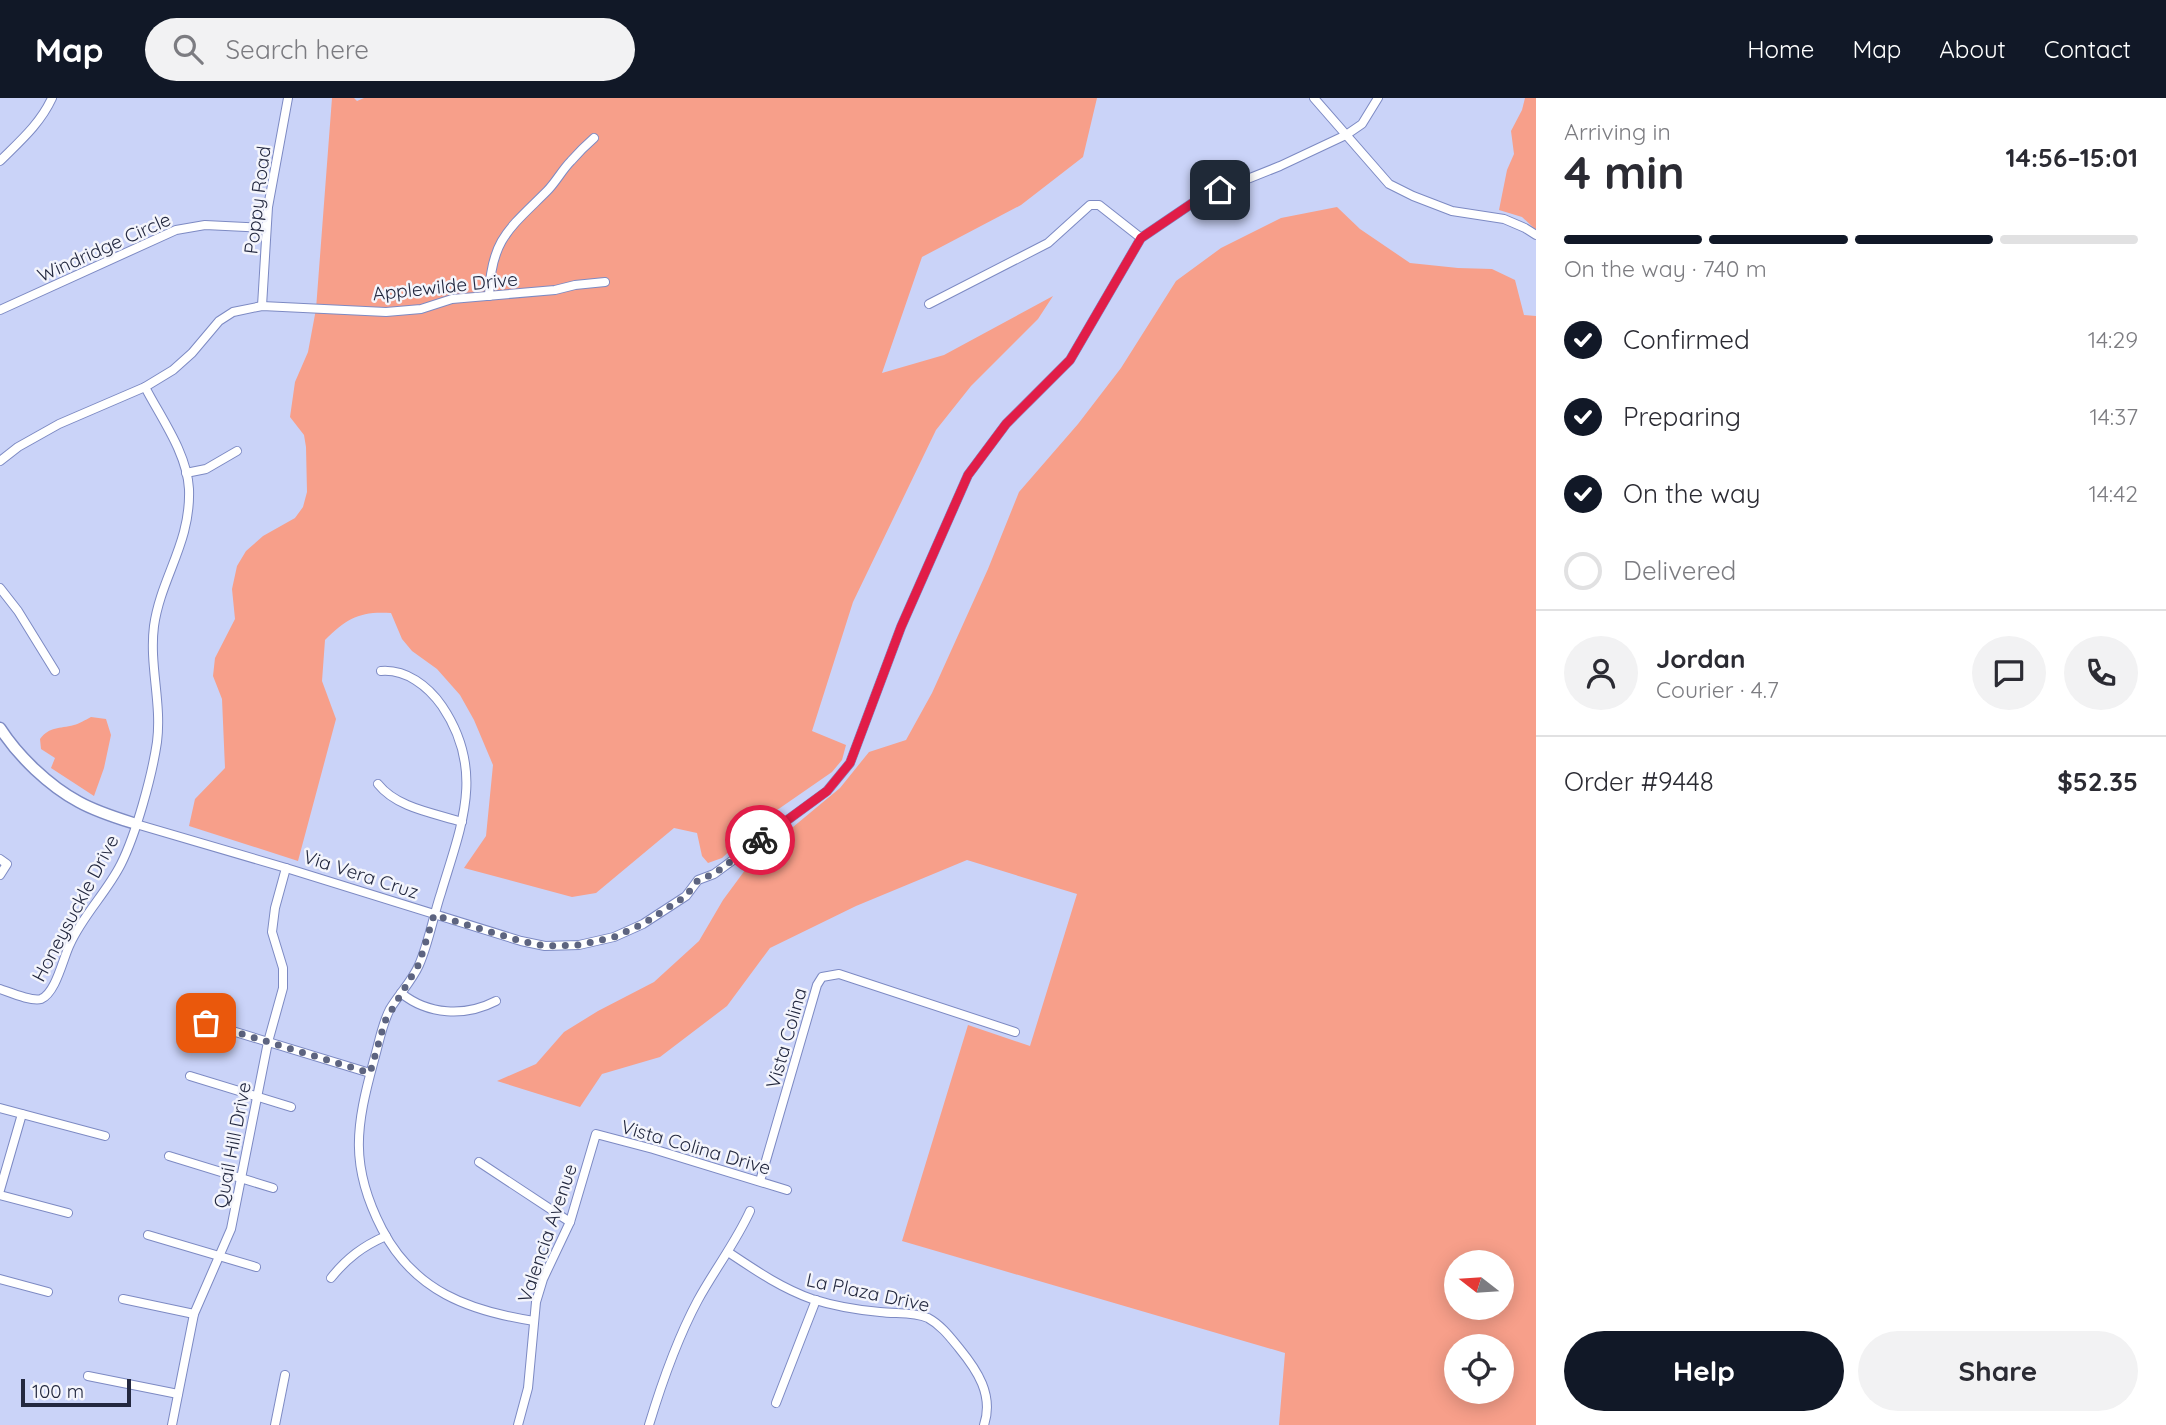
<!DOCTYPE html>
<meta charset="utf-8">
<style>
:root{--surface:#fff;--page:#f2f2f3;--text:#2b2b33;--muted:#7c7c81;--line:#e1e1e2;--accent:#111827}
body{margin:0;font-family:Quicksand,sans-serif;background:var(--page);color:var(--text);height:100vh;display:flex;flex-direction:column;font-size:26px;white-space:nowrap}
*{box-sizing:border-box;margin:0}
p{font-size:23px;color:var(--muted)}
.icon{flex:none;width:38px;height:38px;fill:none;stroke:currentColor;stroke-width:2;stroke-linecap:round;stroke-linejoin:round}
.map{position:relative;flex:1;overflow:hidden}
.panel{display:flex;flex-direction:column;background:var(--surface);width:630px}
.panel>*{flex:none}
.needle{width:46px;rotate:287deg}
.fabs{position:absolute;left:1444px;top:1152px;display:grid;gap:14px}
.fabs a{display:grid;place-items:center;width:70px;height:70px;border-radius:50%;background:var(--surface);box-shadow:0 4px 18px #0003;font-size:35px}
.scale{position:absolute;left:21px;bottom:18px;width:110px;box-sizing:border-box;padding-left:7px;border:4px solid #23283f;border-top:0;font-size:19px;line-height:24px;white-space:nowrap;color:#23283f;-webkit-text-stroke:5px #f4f5fc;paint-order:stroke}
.pin{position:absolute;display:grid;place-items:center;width:60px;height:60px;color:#fff;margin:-30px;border-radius:14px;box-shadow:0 4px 10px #0006}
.courier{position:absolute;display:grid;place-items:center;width:70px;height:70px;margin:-35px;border:5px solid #e11d48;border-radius:50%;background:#fff;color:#222;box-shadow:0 2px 9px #0007}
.overview em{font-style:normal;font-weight:700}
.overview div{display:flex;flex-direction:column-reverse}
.overview{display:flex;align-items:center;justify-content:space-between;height:119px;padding:0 28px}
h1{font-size:46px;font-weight:700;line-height:52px}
.bar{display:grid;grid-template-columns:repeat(4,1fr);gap:10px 7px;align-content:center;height:84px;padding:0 28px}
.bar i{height:9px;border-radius:5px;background:var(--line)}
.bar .active{background:var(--accent)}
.bar p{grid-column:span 4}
.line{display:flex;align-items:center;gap:18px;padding:0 28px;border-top:2px solid var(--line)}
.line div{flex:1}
.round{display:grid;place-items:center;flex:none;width:74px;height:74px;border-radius:37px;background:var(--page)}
ol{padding:0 28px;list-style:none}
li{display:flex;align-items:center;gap:21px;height:77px}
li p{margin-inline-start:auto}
li .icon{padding:7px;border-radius:50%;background:var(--accent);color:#fff;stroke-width:4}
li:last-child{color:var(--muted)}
li i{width:38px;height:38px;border:4px solid var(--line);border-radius:50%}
.cta{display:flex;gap:14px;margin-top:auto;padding:14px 28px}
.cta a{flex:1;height:80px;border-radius:42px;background:var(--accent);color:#fff;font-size:28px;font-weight:700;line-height:80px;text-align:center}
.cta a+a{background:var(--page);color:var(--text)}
header{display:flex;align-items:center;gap:42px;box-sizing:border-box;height:98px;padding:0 35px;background:var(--accent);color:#fff}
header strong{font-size:33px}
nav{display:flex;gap:38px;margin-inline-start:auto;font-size:24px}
.search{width:490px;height:63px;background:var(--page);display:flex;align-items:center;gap:18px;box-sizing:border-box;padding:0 24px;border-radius:38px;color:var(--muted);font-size:26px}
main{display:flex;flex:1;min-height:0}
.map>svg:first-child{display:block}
.green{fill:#f79f8a;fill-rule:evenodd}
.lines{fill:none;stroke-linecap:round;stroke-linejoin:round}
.street-casing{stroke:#7d8ac3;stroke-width:10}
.secondary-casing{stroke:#7d8ac3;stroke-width:13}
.street{stroke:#fff;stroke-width:8}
.secondary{stroke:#fff;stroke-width:10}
.done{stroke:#5d6480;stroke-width:7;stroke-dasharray:0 12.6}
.route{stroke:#e11d48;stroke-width:9}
.labels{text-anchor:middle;stroke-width:5;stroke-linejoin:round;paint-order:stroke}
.street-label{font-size:19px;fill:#23283f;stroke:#f4f5fc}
</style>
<header>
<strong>Map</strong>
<div class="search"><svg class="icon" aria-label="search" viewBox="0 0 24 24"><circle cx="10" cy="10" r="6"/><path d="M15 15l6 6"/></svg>Search here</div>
<nav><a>Home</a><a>Map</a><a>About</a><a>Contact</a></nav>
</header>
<main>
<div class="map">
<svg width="1536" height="1327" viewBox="0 0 1536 1327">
<rect width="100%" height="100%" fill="#cad3f8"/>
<!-- green -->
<g class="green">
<path d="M 332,0 L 354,0 L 357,3 L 364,0 L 1097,0 L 1083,59 L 1021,107 L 922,159 L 882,275 L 944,257 L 1053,198 L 1038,221 L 971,288 L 936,332 L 853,504 L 812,633 L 846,647 L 842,662 L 832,674 L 767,719 L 722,760 L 708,765 L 702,758 L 697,735 L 674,730 L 596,795 L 572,799 L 464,770 L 486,738 L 493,667 L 474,622 L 460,597 L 437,571 L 412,553 L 402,541 L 391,515 C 360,513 347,520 325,542 L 322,583 L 336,621 L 298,763 L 189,728 L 195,701 L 225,670 L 222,601 L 213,578 L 215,560 L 235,521 L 232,491 L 237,468 L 246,453 L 263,438 L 295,420 L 303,409 L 307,394 L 306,349 L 304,337 L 290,319 L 295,284 L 308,254 L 316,211 Z"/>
<path d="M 1525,0 L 1536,0 L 1536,132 L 1522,119 L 1499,112 L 1507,72 L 1514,56 L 1511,33 L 1522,12 Z"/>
<path d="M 1337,109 L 1360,131 L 1410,165 L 1458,170 L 1492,171 L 1515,182 L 1524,217 L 1536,218 L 1536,1327 L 1279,1327 L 1285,1255 L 902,1143 L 968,927 L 1030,948 L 1077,796 L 967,762 L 856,808 L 770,850 L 727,908 L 660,959 L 602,976 L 580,1009 L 497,983 L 536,966 L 564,934 L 598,913 L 654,884 L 699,843 L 723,802 L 751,764 L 840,690 L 869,654 L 906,642 L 932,595 L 988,471 L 1019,394 L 1078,326 L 1121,270 L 1176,183 L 1221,150 L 1281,120 ZM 1456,1164 L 1502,1164 L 1502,1209 L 1456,1209 ZM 1456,1248 L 1502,1248 L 1502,1293 L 1456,1293 Z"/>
<path d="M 91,619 L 106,621 L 111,637 L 104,670 L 94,698 L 51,670 L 55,660 L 41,651 L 40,641 C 50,628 59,631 74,627 C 79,626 85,622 91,619 Z"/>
</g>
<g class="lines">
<defs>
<g id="street">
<path d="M 1314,0 L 1389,86 L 1413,98 L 1452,113 L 1504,121 L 1525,130 L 1536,137"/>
<path d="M 0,63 C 20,43 40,26 52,0"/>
<path d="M 489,198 C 491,141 510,130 547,93 C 556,84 562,72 571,63 C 578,55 586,47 594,40"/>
<path d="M 929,206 L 1048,145 L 1090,107 L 1099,107 L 1141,140"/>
<path d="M 262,208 L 268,109 L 288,0"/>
<path d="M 0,212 L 176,132 L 205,127 L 266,130"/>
<path d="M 0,363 L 18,349 L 59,326 L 145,289 L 173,272 L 192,255 L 219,223 L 233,214 L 262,208 L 386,214 L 421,211 L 452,201 L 555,192 L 575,187 L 605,184"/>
<path d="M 186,375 L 206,371 L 237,353"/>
<path d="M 0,490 L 18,513 L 55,573"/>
<path d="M 381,573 C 406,571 428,588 442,608 C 486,673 461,728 441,795 C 433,819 429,844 419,867 C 412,883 399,896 390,911 C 382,926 379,945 374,962 C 356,1028 349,1067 382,1131 C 414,1193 469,1213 534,1223"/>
<path d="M 378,686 C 397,710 434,715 462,724"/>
<path d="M 136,726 L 286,770 L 521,843 L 545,848 L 579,847 L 614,839 L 643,826 L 686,798 L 698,782 L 714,776 L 827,693 L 850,665 L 901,529 L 968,377 L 1006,326 L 1070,262 L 1141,140 L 1200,100 L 1280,68 L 1346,37 L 1362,26 L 1378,0"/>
<path d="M 0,761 L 7,766 L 0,777"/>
<path d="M 0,891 C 9,894 32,904 41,901 C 56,895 63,860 70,846 C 83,817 107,794 121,766 C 136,736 152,678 157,644 C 162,605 149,567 154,528 C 161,479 191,445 189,391 C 187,355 161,320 145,289"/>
<path d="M 401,895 C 428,917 465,919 496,903"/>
<path d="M 193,921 L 370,975"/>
<path d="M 190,978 L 291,1009"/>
<path d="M 0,1010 L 105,1038"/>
<path d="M 169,1058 L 273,1090"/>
<path d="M 479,1064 L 570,1124"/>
<path d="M 760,1083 L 817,887 L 822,879 L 839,876 L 1015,934"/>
<path d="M 0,1092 L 22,1016"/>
<path d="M 0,1097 L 68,1115"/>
<path d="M 148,1137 L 256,1169"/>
<path d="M 728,1154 C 755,1172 781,1190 812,1201 C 834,1208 857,1212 880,1214 C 896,1216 914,1214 928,1220 C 941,1227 950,1239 959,1250 C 977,1272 994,1297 984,1327"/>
<path d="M 331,1180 C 347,1160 363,1148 386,1138"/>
<path d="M 0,1181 L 48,1194"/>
<path d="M 123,1201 L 194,1216"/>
<path d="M 88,1278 L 178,1296"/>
<path d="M 776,1305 L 816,1202"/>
<path d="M 172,1327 L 194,1216 L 231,1131 L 268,944 L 283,890 L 283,870 L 272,834 L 275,810 L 286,770"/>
<path d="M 275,1327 L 285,1277"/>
<path d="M 518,1327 L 528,1290 L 536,1204 L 543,1181 L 570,1124 L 596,1036 L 653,1051 L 787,1092"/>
<path d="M 649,1327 C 662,1284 677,1241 698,1202 C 715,1171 736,1144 750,1113"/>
</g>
<path id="secondary" d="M 0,630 C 18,658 49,688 79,704 C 97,714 117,720 136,726"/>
</defs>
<!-- street casing -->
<use href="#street" class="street-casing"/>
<!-- secondary casing -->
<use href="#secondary" class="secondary-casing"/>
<!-- street -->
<use href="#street" class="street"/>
<!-- secondary -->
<use href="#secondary" class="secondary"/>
</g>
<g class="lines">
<!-- done -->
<path class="done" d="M 206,925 L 370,975 L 385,923 L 419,866 L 434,817 L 521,843 L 545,848 L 579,847 L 614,839 L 643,826 L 686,798 L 698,782 L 714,776 L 760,742"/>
<!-- route -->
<path class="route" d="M 760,742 L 827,693 L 850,665 L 901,529 L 968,377 L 1006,326 L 1070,262 L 1141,140 L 1200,100 L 1220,92"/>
</g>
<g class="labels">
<!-- street labels -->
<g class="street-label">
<text transform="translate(257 102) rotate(-83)" y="7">Poppy Road</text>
<text transform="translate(104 149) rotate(-24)" y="7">Windridge Circle</text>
<text transform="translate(445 188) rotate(-6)" y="7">Applewilde Drive</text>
<text transform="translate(361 776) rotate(18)" y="7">Via Vera Cruz</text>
<text transform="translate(75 810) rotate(-62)" y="7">Honeysuckle Drive</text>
<text transform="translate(786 940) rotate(-74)" y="7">Vista Colina</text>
<text transform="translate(232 1047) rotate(-79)" y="7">Quail Hill Drive</text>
<text transform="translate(696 1049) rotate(16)" y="7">Vista Colina Drive</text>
<text transform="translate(547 1135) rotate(-71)" y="7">Valencia Avenue</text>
<text transform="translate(868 1194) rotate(12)" y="7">La Plaza Drive</text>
</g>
</g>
</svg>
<div class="fabs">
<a><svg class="needle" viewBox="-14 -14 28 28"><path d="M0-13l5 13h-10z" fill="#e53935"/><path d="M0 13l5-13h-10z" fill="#7c7c81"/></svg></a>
<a><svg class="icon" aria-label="locate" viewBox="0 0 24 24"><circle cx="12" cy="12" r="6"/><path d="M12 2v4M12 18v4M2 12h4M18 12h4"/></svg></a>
</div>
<div class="scale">100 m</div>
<div class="pin" style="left:206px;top:925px;background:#ea580c"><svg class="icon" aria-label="bag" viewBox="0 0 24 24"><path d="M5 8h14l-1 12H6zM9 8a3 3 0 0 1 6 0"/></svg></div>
<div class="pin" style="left:1220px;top:92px;background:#1f2937"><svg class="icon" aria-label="home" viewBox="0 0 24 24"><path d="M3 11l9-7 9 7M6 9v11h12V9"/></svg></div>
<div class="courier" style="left:760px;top:742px"><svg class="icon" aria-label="bike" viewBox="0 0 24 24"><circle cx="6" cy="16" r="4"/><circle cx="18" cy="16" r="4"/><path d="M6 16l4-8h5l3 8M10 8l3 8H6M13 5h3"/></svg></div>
</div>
<section class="panel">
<div class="overview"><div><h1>4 min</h1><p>Arriving in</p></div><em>14:56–15:01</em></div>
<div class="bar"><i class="active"></i><i class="active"></i><i class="active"></i><i></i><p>On the way · 740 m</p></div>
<ol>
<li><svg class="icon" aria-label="check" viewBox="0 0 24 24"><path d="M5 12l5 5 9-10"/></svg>Confirmed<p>14:29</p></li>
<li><svg class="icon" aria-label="check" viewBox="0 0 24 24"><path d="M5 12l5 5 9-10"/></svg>Preparing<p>14:37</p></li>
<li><svg class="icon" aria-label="check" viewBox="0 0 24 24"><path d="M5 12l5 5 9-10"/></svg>On the way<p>14:42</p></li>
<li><i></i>Delivered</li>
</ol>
<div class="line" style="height:126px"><a class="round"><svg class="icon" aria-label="person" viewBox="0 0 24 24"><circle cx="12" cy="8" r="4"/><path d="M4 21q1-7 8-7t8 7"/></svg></a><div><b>Jordan</b><p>Courier · 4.7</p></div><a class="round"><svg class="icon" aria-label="chat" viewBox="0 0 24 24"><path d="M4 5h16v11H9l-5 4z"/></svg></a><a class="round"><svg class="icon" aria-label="phone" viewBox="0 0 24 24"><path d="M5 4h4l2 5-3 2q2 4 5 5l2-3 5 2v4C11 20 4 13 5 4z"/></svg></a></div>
<div class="line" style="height:91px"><div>Order #9448</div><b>$52.35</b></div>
<div class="cta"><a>Help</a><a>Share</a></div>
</section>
</main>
